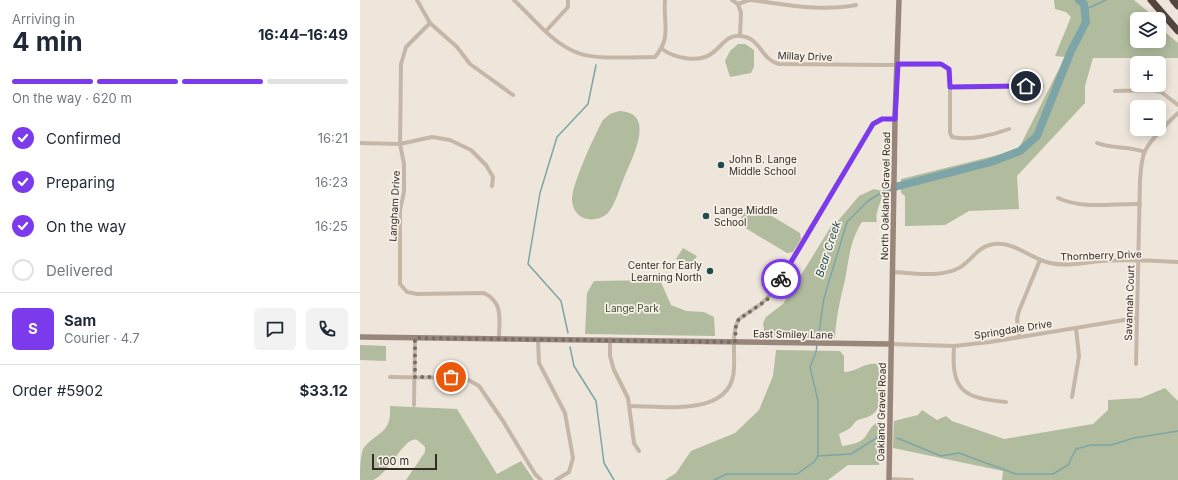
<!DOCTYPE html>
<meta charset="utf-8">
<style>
:root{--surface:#fff;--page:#f2f2f3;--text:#1f2937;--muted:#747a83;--line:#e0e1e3;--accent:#7c3aed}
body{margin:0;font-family:Inter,sans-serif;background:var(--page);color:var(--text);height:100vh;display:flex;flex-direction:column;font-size:15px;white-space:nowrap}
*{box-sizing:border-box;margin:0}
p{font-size:13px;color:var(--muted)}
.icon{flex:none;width:22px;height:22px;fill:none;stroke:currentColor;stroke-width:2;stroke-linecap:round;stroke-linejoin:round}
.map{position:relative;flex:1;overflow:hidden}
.side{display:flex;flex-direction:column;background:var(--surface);width:360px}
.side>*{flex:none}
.tools{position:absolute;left:770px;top:12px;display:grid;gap:8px}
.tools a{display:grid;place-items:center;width:36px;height:36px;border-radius:6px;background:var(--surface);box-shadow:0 2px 10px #0003;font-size:20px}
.scale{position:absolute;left:12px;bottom:10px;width:65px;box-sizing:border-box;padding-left:4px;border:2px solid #332c27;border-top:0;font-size:11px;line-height:14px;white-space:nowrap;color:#332c27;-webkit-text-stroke:3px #f7f0e7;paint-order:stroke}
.pin{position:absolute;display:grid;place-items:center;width:34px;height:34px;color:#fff;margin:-17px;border:2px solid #fff;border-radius:50%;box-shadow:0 1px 4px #0007}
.courier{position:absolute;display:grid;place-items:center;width:40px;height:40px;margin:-20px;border:3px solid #7c3aed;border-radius:50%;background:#fff;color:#222;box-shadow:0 1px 5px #0007}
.overview em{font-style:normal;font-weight:700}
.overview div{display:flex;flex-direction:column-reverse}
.overview{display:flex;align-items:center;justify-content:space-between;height:68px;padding:0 12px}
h1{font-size:26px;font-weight:700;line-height:30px}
.bar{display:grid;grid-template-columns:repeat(4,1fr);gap:6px 4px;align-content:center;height:48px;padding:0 12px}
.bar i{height:5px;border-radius:3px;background:var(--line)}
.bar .on{background:var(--accent)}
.bar p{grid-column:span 4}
.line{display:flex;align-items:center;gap:10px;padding:0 12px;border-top:1px solid var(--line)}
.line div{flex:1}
.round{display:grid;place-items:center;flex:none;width:42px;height:42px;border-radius:6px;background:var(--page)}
ol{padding:0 12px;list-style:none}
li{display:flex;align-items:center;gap:12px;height:44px}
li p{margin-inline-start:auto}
li .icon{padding:4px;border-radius:50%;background:var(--accent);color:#fff;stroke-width:4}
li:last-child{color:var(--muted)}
li i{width:22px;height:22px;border:2px solid var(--line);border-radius:50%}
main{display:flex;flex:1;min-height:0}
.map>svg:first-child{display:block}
.green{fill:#b0bc9d}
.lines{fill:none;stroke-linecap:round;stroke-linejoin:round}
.stream{stroke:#7da5a8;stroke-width:1.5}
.river{stroke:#7da5a8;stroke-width:8}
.street{stroke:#c5b7a8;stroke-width:4}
.secondary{stroke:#98867a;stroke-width:5.5}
.highway{stroke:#53463f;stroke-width:7}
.done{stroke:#746d66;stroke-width:4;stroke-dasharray:0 7.2}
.route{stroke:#7c3aed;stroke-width:5}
.poi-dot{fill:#224b50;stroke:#f7f0e7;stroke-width:1.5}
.labels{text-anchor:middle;stroke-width:3.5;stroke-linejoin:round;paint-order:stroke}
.street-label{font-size:10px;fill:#332c27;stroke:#f7f0e7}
.poi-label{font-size:10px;fill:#332c27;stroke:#f7f0e7;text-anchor:start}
.park-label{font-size:10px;fill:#414e2e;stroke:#f7f0e7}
.water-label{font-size:11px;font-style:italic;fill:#224b50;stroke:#f7f0e7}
</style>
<main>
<section class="side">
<div class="overview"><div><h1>4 min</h1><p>Arriving in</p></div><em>16:44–16:49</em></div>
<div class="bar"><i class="on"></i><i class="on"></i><i class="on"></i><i></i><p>On the way · 620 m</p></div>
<ol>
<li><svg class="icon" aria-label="check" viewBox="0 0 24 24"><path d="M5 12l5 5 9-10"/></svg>Confirmed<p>16:21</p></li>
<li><svg class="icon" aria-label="check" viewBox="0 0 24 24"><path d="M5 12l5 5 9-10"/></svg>Preparing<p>16:23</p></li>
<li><svg class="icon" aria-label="check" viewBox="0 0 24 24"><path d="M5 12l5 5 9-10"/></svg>On the way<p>16:25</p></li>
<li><i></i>Delivered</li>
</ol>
<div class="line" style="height:72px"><b class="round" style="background:var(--accent);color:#fff">S</b><div><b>Sam</b><p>Courier · 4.7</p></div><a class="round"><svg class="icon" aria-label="chat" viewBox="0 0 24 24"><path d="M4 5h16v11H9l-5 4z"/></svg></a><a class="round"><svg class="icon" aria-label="phone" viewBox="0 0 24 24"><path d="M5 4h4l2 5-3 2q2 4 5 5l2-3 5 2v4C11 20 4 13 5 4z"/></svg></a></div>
<div class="line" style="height:52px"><div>Order #5902</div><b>$33.12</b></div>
</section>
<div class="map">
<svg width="818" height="480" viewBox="0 0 818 480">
<rect width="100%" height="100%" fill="#eee6db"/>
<!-- green -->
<g class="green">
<path d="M 694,0 L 774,0 L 797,19 L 777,19 L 777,41 L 799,41 L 799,22 L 805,32 L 818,43 L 818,58 L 733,58 L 725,86 L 725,103 L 657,176 L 659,209 L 609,211 L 585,225 L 545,226 L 545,196 L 541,193 L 541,179 L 658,150 L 705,57 L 695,56 L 711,17 L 706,12 L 695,9 Z"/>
<path d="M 378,44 L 385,44 L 394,50 L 394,67 L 391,73 L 370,77 L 365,61 L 370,51 Z"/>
<path d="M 259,111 C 298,112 271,160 264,178 C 259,189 255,206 247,214 C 241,219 231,221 224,218 C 216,215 212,207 212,199 C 212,184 235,134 243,120 L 250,114 Z"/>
<path d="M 514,189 L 522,191 C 523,202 514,211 517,222 L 502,222 C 490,240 489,259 485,280 C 480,300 476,318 475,338 L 409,337 L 404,331 L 403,323 L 406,317 L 423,304 L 472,225 L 477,222 L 499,196 Z"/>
<path d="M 393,205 L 440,233 L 441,239 L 433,252 L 427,253 L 382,226 L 380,219 L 388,207 Z"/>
<path d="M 323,248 L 337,256 L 330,267 L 316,259 Z"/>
<path d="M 300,280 L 311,305 L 326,311 L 344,312 L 354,317 L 355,336 L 225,334 L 227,293 L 234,281 Z"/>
<path d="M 0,345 L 26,346 L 26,361 L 0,360 Z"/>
<path d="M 416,350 L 480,351 L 484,356 L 484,372 C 496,372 505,362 517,364 C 522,378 525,404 513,414 C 508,418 503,418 498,420 C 494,422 493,426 490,428 C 486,431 482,432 479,434 L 482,446 C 514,442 500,433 521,419 L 519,465 L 488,465 L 468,480 L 305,480 L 316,473 L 331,451 L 375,433 L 399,410 L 413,376 Z"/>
<path d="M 805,388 L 818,401 L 818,480 L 642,480 L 643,471 L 533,448 L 534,421 L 558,415 L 562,410 L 577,420 L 586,416 L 592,421 L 644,439 L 733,424 L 748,410 L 748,400 L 781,398 Z"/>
<path d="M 30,406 L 97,409 L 137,474 L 161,461 L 174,480 L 46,480 L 65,452 L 65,447 C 63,445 60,442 57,440 C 45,435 28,475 13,480 C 9,480 4,480 0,480 C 0,471 0,457 3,449 C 16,431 32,435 30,406 Z"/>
</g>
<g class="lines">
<!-- stream -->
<g class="stream">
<path d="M 724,10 L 746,0"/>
<path d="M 208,333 L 201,301 L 168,264 L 180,193 L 197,137 L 228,104 L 236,65"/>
<path d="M 210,347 L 214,366 L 236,401 L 244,463 L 254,480"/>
<path d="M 537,438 L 581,456 L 599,453 L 656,474 L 693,474 L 708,465 L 716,449 L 731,445 L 751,445 L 774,438 L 818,431"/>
<path d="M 458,456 L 491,454 L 518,437 L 521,437"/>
<path d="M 354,480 L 367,474 L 437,474 L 454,462 L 458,456 L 458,401 L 450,367 L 456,352 L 464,298 L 487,222 L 508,201 L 527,189"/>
</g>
<!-- river -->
<path class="river" d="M 527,189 L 631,162 L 660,151 L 677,136 L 711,51 L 726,22 L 724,4 L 719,0"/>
<!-- street -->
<g class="street">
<path d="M 57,0 L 70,23 L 97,47 L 110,64 L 153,95"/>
<path d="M 154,0 C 173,18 193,44 218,53 C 235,60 275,57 295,57 C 312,37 303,24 305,0"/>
<path d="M 372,0 L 378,4 L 381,13 L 380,35"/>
<path d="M 390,0 C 424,4 461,12 496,5"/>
<path d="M 378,4 L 389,0"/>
<path d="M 70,23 L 46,47 L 41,64 L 40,144 L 44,164 L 44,192 L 40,210 L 40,284 L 47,292 L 57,294 L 124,293 C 144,303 139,319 139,339"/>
<path d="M 186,31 L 208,7 L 208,0"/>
<path d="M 302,49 C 314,58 338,63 351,54 C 362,47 366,34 381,36 C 401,38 401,60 419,64 L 524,65 L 581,64 L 589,69 L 590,74 L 590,133 L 592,137 C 609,141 633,135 649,129"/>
<path d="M 590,87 L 682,86"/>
<path d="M 755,91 L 793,90 L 801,92 L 818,105"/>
<path d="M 0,143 L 40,144 L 72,137 L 90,140 L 111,150 L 126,165 L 133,177 L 132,186"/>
<path d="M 737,143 C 752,149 769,146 785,152"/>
<path d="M 698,198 C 725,210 751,203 780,204"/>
<path d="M 533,272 C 554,273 580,278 599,268 C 612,261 617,246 634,244 C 654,241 671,259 690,263 C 708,267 725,262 742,261 C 767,259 793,261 818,262"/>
<path d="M 659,336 L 657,319 L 659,311 L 680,260"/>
<path d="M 178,339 L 179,363 L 205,413 L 213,458 L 209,472 L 196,480"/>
<path d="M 250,339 L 250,356 L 254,370 L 268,398 L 274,443 L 279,451"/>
<path d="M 530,344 L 594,346 L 630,342 L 776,318"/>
<path d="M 594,346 C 591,391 603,398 646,402"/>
<path d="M 776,364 L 780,180 C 781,171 781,159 785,151 C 792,137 807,124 818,113"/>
<path d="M 30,377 L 105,378 L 119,386 L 143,421 L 175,474 L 181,480"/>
<path d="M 712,397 L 719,356 L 716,328"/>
<path d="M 54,405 L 55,338"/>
<path d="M 270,406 C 304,406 374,418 374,367 C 375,352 371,333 379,319 L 401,304 L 411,294 L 513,124 L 523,119 L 535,119"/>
<path d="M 529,479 L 552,480"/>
</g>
<!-- secondary -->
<g class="secondary">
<path d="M 0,337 L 530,344"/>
<path d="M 529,480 L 535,119 L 539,0"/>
</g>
<!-- highway -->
<g class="highway">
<path d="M 791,0 L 818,31"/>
<path d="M 813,0 L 818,6"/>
</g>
</g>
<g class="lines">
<!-- done -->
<path class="done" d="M 91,377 L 55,377 L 55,338 L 375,342 L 376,324 L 379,319 L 407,300 L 421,279"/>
<!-- route -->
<path class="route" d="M 421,279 L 513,124 L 522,119 L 535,119 L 538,64 L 581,64 L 589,69 L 590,87 L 666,86"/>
</g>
<!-- markers -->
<g class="poi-dot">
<circle cx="361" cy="165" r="4"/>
<circle cx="346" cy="216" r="4"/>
<circle cx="350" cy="271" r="4"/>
</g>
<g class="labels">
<!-- street labels -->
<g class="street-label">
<text transform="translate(445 56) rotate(2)" y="4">Millay Drive</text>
<text transform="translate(525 196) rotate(-89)" y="4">North Oakland Gravel Road</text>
<text transform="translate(34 206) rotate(-87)" y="4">Langham Drive</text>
<text transform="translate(741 255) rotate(-2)" y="4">Thornberry Drive</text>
<text transform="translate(769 303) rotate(-88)" y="4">Savannah Court</text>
<text transform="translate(653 329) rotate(-9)" y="4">Springdale Drive</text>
<text transform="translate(433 334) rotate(1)" y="4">East Smiley Lane</text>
<text transform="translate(521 412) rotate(-89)" y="4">Oakland Gravel Road</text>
</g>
<!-- poi labels -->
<g class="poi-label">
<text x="369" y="163">John B. Lange<tspan x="369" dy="12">Middle School</tspan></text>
<text x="354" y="214">Lange Middle<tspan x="354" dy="12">School</tspan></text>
<text x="342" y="269" text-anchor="end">Center for Early<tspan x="342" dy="12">Learning North</tspan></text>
</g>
<!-- park labels -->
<g class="park-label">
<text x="272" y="312">Lange Park</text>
</g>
<!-- water labels -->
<g class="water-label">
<text transform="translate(468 249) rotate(-72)" y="4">Bear Creek</text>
</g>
</g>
</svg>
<div class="tools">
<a><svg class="icon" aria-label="layers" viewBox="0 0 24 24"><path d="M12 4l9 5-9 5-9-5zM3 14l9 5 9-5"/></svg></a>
<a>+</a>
<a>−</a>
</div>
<div class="scale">100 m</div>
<div class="pin" style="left:91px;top:377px;background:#ea580c"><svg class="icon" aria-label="bag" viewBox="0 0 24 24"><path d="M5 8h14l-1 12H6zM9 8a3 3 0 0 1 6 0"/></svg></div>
<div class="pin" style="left:666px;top:86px;background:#1f2937"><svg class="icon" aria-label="home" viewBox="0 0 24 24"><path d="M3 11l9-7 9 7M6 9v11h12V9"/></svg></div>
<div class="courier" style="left:421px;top:279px"><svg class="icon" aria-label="bike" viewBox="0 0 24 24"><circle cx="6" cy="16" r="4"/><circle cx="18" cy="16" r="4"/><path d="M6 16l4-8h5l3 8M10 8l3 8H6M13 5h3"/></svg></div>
</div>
</main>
